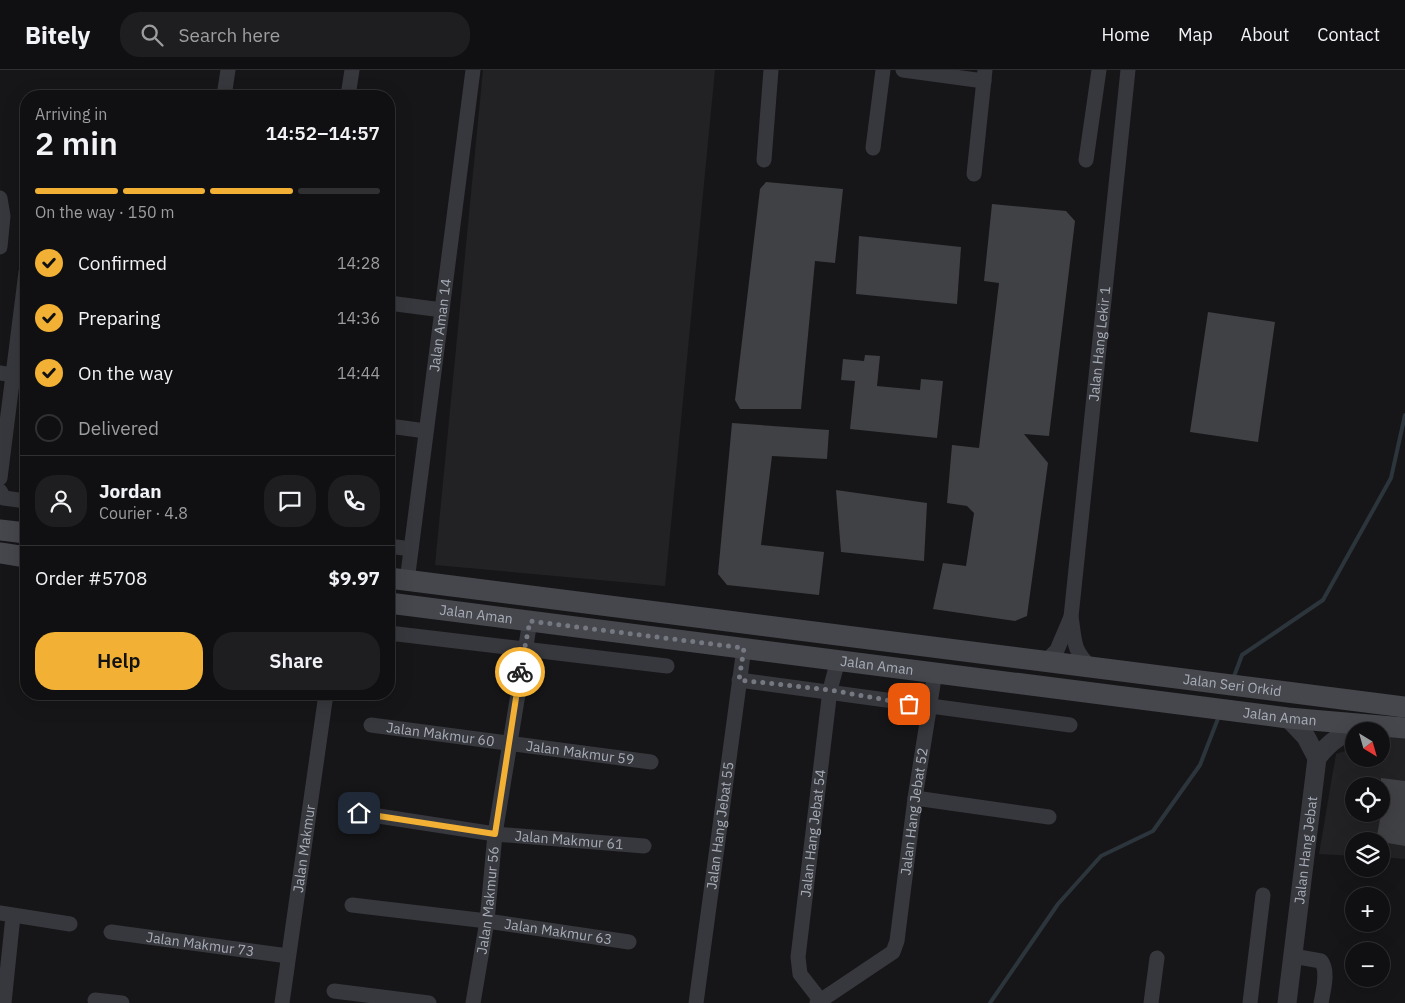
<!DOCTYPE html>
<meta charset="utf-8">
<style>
:root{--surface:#101012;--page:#1e1e20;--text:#f1f3f6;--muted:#9c9d9f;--line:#303032;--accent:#f2b134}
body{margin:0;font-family:"IBM Plex Sans",sans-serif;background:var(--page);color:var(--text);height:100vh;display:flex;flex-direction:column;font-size:19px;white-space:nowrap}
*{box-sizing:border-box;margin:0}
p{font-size:16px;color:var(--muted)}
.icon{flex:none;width:28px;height:28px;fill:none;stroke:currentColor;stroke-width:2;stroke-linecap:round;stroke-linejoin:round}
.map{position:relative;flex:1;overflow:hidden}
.sheet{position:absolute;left:20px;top:20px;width:375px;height:610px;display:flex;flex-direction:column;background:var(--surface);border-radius:20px;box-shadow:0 5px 20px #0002,0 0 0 1px var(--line)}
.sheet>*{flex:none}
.needle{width:32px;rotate:143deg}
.controls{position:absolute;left:1345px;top:652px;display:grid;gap:10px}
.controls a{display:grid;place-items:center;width:45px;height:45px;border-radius:50%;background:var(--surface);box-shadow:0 5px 20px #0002,0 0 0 1px var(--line);font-size:25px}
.pin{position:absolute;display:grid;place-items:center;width:42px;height:42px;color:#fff;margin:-21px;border-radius:10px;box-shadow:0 2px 8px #0006}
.courier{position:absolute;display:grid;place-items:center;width:50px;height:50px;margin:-25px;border:4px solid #f2b134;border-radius:50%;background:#fff;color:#222;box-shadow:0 1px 6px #0007}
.headline em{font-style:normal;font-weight:600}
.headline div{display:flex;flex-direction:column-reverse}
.headline{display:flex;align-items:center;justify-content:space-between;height:85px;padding:0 15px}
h1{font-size:32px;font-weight:600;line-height:38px}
.bar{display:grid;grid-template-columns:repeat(4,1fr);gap:8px 5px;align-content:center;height:60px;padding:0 15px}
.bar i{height:6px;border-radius:4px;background:var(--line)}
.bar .on{background:var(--accent)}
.bar p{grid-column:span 4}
.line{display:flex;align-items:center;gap:12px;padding:0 15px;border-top:1px solid var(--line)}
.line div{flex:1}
.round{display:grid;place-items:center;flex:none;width:52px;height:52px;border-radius:20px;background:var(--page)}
ol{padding:0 15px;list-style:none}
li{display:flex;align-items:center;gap:15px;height:55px}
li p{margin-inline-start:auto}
li .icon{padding:5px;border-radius:50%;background:var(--accent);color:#111;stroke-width:4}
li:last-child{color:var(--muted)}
li i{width:28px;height:28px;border:2px solid var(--line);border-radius:50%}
.primary-button{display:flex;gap:10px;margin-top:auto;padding:10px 15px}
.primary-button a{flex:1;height:58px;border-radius:20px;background:var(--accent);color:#111;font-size:20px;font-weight:600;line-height:58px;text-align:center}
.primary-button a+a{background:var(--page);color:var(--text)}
header{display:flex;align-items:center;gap:30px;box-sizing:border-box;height:70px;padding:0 25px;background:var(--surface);border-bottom:1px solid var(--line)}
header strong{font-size:24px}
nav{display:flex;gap:28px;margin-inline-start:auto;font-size:18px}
.search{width:350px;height:45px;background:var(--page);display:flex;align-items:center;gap:12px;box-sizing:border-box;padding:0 18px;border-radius:20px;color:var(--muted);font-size:19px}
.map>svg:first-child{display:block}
.built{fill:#222225;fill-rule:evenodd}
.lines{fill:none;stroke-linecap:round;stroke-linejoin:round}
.stream{stroke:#2c353c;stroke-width:4}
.building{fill:#404145}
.minor{stroke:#37383d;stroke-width:15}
.tertiary{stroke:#37383d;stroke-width:19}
.secondary{stroke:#45474d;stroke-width:21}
.done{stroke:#757880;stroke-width:5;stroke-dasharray:0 9}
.route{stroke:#f2b134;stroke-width:6}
.labels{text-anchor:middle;stroke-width:4.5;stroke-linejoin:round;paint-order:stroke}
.street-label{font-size:14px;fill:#a8adb8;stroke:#111113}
</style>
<header>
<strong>Bitely</strong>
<div class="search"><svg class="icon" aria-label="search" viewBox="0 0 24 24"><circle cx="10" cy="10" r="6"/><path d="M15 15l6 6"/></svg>Search here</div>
<nav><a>Home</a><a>Map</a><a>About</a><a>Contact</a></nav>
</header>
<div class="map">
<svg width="1405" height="933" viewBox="0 0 1405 933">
<rect width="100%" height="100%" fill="#161618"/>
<!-- built -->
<g class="built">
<path d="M 483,0 L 715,0 L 665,516 L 435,495 Z"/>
<path d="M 1390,667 L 1405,668 L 1405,789 L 1381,787 L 1381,771 L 1354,771 L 1354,786 L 1319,784 L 1336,684 L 1354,678 L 1354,689 L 1381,689 L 1381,670 ZM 1354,716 L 1381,716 L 1381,744 L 1354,744 Z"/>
</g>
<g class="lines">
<!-- stream -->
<g class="stream">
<path d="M 1233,609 L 1242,585 L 1323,530 L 1391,408 L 1405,345"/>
<path d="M 990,933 L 1058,834 L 1101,786 L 1153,761 L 1200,695 L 1219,646"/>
</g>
</g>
<!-- building -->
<g class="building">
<path d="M 766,112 L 843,119 L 835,193 L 815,191 L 801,339 L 740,339 L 735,330 L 760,119 Z"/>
<path d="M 992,134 L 1066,141 L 1075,151 L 1049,366 L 1024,364 L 1048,393 L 1027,546 L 1015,551 L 933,539 L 943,493 L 966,496 L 974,443 L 967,436 L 947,433 L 952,375 L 979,378 L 999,213 L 984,211 Z"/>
<path d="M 859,166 L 961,177 L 957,234 L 856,224 Z"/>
<path d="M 1208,242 L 1275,252 L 1258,372 L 1190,362 Z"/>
<path d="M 865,285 L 880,286 L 877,316 L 920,320 L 921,309 L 943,311 L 937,368 L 850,359 L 855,311 L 841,310 L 843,289 L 864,291 Z"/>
<path d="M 732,353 L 829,360 L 827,389 L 772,386 L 761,475 L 824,482 L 819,525 L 727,515 L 718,504 Z"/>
<path d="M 836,420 L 927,433 L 924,491 L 841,482 Z"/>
<path d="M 1381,708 L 1405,711 L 1405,776 L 1376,771 L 1381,744 Z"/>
</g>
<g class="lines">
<!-- minor -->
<g class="minor">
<path d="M 903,0 L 984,11"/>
<path d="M 224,26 L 228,0"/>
<path d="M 348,26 L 352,0"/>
<path d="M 873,78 L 883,0"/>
<path d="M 764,90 L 771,0"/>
<path d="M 1086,90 L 1099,0"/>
<path d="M 974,104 L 985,0"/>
<path d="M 0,128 L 3,146 L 0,177"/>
<path d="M 389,233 L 442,240"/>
<path d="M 0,303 L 26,307"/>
<path d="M 389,356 L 426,361"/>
<path d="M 0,408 L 26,202"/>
<path d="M 0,421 L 4,428 L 26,431"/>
<path d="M 389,476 L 411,479"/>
<path id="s1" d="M 407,511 L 473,0"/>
<path d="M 389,563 L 667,596"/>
<path d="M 1047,590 L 1057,580 L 1071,547"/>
<path id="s2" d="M 1090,596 C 1072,580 1075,569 1071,547 L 1128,0"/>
<path d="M 739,610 L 1070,655"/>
<path id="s3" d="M 371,655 L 651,692"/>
<path d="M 915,728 L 1049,747"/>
<path id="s4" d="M 359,743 L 495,764 L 644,776"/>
<path id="s5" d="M 352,835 L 487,851 L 629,872"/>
<path d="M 0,843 L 70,854"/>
<path id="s6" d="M 111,862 L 288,886"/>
<path d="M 1293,886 L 1321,891 C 1329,901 1323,921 1321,933"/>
<path d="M 334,921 L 429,933"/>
<path d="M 95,930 L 122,933"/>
<path id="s7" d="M 821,931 L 800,904 L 798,887 L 830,620 L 838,590"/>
<path d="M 4,933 L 13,846"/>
<path id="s8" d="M 282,933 L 326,624"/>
<path id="s9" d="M 473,933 L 487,851 L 495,764 L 530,551"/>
<path id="s10" d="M 696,933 L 744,578"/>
<path id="s11" d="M 817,933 L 893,882 L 897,871 L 915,728 L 935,602"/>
<path d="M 1151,933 L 1157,888"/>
<path d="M 1250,933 L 1263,825"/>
</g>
<!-- tertiary -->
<g class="tertiary">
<path d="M 1288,648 L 1306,667 L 1317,688"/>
<path id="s12" d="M 1287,933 L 1317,688 C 1331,670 1345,661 1367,656"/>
</g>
<!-- secondary -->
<g class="secondary">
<path d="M 0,460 L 26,463"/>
<path d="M 0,483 L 26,487"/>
<path id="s13" d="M 389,508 L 1405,637"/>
<path id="s14" d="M 389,533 L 1288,648 L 1405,658"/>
</g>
</g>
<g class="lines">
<!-- done -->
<path class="done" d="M 520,602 L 530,551 L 744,578 L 739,610 L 830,620 L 909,634"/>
<!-- route -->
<path class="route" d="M 359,743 L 495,764 L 520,602"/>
</g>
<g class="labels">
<!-- street labels -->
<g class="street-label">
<text dy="5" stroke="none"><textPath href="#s1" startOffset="258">Jalan Aman 14</textPath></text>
<text dy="5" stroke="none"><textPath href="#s2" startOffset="329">Jalan Hang Lekir 1</textPath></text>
<text dy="5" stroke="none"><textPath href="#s14" startOffset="88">Jalan Aman</textPath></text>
<text dy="5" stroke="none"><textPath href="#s14" startOffset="492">Jalan Aman</textPath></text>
<text dy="5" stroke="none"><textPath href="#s13" startOffset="850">Jalan Seri Orkid</textPath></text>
<text dy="5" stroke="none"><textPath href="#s14" startOffset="898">Jalan Aman</textPath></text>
<text dy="5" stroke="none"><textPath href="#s3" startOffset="70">Jalan Makmur 60</textPath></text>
<text dy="5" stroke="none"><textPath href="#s3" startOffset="211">Jalan Makmur 59</textPath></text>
<text dy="5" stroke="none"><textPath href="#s11" startOffset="234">Jalan Hang Jebat 52</textPath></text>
<text dy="5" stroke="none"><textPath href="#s10" startOffset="179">Jalan Hang Jebat 55</textPath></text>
<text dy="5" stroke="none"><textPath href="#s7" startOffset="176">Jalan Hang Jebat 54</textPath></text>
<text dy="5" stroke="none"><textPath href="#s4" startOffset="212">Jalan Makmur 61</textPath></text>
<text dy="5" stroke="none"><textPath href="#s8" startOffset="156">Jalan Makmur</textPath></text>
<text dy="5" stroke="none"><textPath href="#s12" startOffset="154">Jalan Hang Jebat</textPath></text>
<text dy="5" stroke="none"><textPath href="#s9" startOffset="104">Jalan Makmur 56</textPath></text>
<text dy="5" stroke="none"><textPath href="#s5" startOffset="208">Jalan Makmur 63</textPath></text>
<text dy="5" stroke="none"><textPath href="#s6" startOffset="90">Jalan Makmur 73</textPath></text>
</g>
</g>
</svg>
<div class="controls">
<a><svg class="needle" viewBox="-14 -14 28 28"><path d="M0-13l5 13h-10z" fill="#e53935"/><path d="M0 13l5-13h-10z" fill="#9c9d9f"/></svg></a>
<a><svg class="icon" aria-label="locate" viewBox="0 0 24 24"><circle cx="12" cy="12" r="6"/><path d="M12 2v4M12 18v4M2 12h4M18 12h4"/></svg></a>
<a><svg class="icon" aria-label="layers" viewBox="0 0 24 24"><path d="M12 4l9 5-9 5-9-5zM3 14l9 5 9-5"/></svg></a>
<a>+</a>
<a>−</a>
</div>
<div class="pin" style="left:909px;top:634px;background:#ea580c"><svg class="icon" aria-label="bag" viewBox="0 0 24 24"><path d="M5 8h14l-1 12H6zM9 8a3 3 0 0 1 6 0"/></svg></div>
<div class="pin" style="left:359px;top:743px;background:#1f2937"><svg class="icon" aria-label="home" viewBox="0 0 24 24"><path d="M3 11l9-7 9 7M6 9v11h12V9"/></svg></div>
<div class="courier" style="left:520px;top:602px"><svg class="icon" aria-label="bike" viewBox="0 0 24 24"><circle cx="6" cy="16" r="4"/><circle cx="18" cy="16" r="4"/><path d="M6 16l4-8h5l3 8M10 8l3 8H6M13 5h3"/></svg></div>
<section class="sheet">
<div class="headline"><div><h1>2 min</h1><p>Arriving in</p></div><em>14:52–14:57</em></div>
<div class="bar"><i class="on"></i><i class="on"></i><i class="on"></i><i></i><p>On the way · 150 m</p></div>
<ol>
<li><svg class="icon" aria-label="check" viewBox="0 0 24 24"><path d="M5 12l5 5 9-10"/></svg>Confirmed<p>14:28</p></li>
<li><svg class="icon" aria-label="check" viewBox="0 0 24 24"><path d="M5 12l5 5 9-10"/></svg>Preparing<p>14:36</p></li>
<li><svg class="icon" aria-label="check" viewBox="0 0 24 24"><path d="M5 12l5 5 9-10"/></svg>On the way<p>14:44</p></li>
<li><i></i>Delivered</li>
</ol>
<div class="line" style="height:90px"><a class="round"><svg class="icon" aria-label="person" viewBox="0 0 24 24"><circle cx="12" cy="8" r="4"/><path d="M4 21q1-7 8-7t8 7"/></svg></a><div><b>Jordan</b><p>Courier · 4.8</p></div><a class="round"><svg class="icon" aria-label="chat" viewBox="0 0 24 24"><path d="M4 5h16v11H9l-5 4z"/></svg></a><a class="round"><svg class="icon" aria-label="phone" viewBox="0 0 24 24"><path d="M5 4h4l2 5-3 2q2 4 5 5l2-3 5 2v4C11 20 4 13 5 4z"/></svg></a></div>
<div class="line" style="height:65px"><div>Order #5708</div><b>$9.97</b></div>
<div class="primary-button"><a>Help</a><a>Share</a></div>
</section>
</div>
